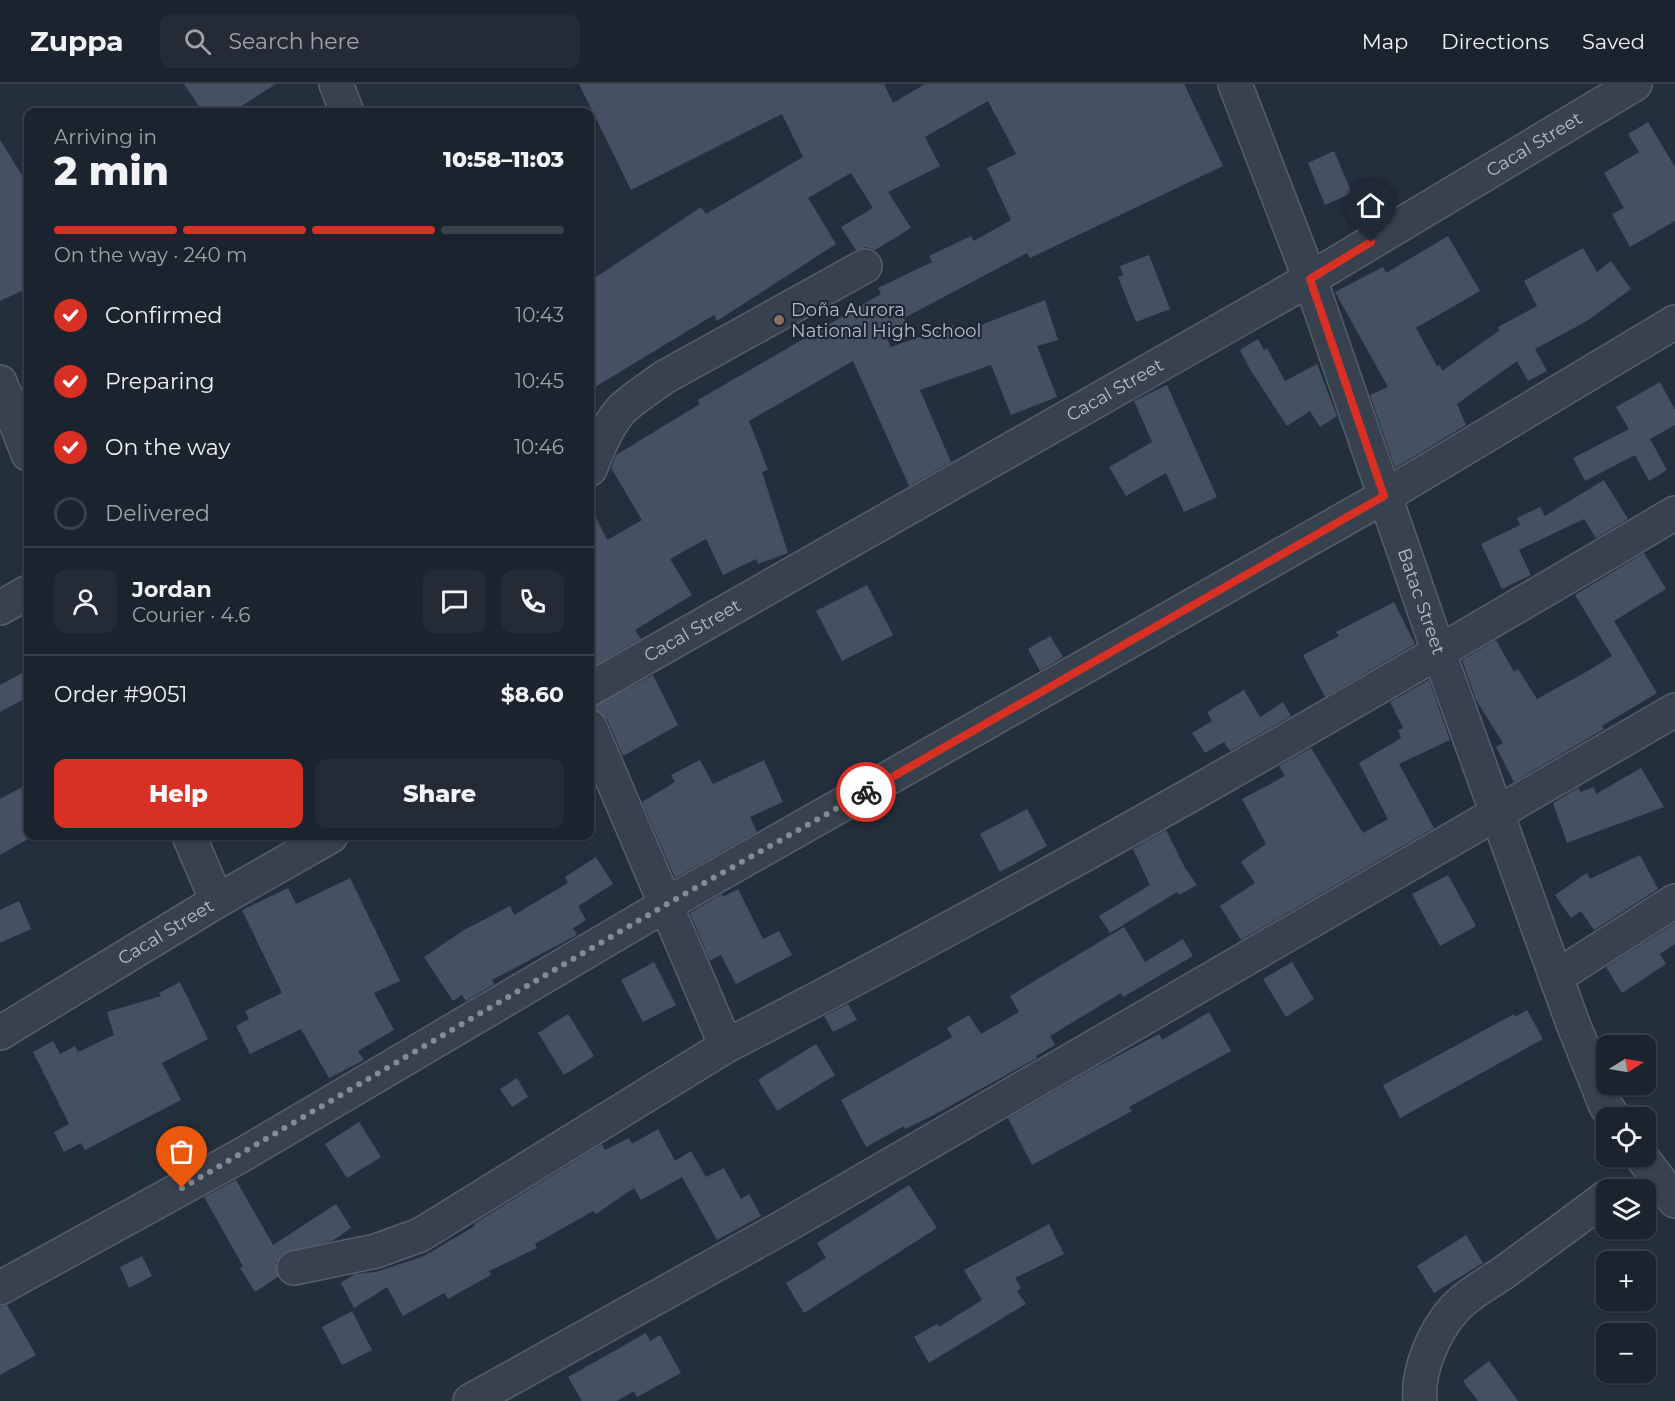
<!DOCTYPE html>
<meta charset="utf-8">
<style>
:root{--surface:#1b232e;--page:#242b36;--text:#f1f3f6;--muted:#a0a4aa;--line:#39404a;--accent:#d93025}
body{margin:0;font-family:Montserrat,sans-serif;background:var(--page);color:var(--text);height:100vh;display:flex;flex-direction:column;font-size:22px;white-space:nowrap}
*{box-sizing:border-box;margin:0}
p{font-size:20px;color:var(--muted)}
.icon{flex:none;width:33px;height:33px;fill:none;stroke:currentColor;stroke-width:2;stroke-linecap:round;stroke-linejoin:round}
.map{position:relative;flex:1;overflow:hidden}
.sheet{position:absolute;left:24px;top:24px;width:570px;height:732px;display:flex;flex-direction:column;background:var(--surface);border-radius:12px;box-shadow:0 2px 4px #0004,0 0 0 2px var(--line)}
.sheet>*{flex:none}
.needle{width:39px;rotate:79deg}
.tools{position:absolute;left:1596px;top:951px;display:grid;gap:12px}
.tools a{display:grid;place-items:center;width:60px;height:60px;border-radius:12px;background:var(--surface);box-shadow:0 2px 4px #0004,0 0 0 2px var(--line);font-size:30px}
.pin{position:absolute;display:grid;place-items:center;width:51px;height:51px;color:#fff;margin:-62px -26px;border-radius:50% 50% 50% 0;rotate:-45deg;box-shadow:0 0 6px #0007}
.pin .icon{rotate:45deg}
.courier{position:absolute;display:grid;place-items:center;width:60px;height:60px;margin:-30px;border:4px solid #d93025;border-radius:50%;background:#fff;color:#222;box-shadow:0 2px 8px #0007}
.overview em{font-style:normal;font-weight:800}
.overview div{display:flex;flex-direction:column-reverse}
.overview{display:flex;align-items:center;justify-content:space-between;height:102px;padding:0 30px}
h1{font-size:39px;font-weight:800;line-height:45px}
.bar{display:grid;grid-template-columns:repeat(4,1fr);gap:9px 6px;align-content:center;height:72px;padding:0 30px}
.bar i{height:8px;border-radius:4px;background:var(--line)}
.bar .current{background:var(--accent)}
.bar p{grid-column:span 4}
.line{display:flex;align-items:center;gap:15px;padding:0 30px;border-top:2px solid var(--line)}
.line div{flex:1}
.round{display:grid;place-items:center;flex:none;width:63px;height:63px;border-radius:12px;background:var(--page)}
ol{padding:0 30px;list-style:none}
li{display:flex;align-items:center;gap:18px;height:66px}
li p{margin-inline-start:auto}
li .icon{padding:6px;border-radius:50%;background:var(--accent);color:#fff;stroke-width:4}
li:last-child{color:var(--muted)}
li i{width:33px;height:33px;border:3px solid var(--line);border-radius:50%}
.action{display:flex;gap:12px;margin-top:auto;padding:12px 30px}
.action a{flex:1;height:69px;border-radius:12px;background:var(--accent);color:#fff;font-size:24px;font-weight:800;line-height:69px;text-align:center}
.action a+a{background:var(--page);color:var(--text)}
header{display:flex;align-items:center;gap:36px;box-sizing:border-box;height:84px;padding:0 30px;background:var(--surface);border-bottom:2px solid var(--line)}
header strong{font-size:28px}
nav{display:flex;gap:33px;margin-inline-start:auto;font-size:21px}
.search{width:420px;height:54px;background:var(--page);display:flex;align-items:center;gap:15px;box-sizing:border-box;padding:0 21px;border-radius:12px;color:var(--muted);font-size:22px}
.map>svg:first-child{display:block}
.building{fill:#455162}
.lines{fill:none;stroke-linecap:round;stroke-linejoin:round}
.minor-casing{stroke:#565f6c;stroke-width:36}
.minor{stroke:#38414e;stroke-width:33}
.done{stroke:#828b98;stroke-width:6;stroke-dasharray:0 10.8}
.route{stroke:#d93025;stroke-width:8}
.education-dot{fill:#8d6e63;stroke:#1d2633;stroke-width:2}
.labels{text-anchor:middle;stroke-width:4.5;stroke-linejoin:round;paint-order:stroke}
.street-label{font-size:18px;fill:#b4bcc9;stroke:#1d2633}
.poi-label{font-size:18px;fill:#b4bcc9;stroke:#1d2633;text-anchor:start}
</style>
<header>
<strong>Zuppa</strong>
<div class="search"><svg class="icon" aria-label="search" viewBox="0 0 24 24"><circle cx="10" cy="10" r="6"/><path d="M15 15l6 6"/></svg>Search here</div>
<nav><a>Map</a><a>Directions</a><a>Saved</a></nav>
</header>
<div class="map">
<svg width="1675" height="1317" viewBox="0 0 1675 1317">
<rect width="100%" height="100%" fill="#242f3e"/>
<!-- building -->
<g class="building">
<path d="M 184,0 L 276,0 L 232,28 L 203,28 Z"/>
<path d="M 579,0 L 884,0 L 893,19 L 925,0 L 1184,0 L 1223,82 L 1030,174 L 1027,169 L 904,234 L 907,240 L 886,253 L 891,263 L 953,241 L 958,250 L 1045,216 L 1058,256 L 1037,262 L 1057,313 L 1011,331 L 991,281 L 920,306 L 951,378 L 909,402 L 853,277 L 749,337 L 768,386 L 762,388 L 788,469 L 758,480 L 756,475 L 723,491 L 706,455 L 670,475 L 692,511 L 635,546 L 641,555 L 590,584 L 590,421 L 607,456 L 642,436 L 611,384 L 616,371 L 700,320 L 698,316 L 881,210 L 878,204 L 932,178 L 929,172 L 971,152 L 974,157 L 1011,136 L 987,84 L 1016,70 L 988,17 L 925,53 L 940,82 L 888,108 L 911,144 L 875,166 L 866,163 L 856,166 L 841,143 L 873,124 L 851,89 L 808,114 L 836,160 L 717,237 L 714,231 L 590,306 L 590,197 L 701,123 L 706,130 L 803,73 L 782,30 L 631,106 Z"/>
<path d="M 1648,38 L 1675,83 L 1675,137 L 1630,163 L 1612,130 L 1624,124 L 1604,89 L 1639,68 L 1628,50 Z"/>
<path d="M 0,56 L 28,101 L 28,151 L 22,155 L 28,170 L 28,204 L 0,217 Z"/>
<path d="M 1334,67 L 1352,109 L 1325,121 L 1308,79 Z"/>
<path d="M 1448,152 L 1480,207 L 1416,244 L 1437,282 L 1440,281 L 1442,287 L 1500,246 L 1498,243 L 1537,222 L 1524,197 L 1583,164 L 1597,188 L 1611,177 L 1631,205 L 1587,237 L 1535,265 L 1547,287 L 1528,297 L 1517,277 L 1457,320 L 1466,341 L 1395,384 L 1370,311 L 1388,303 L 1335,208 L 1383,183 L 1386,189 Z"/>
<path d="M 1149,171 L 1170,225 L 1136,238 L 1118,193 L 1123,191 L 1120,182 Z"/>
<path d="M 1258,255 L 1264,266 L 1267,264 L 1285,297 L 1317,280 L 1337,332 L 1320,343 L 1310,327 L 1287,342 L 1251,287 L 1240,266 Z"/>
<path d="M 1660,298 L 1675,326 L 1675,341 L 1650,355 L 1667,386 L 1649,397 L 1635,371 L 1585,397 L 1573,374 L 1629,345 L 1616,323 Z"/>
<path d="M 1167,301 L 1217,413 L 1184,428 L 1166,389 L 1126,412 L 1109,383 L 1152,358 L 1134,317 Z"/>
<path d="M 1604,396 L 1628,435 L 1596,454 L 1584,435 L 1519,466 L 1531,491 L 1502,505 L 1481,460 L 1520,441 L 1517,434 L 1540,423 L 1545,432 Z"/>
<path d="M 1644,469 L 1666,505 L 1614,537 L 1657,609 L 1602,642 L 1604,645 L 1514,698 L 1496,663 L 1503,659 L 1476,616 L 1462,576 L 1496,556 L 1514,588 L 1518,585 L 1537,615 L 1586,588 L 1612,572 L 1575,511 Z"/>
<path d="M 867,501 L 893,551 L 842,577 L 816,527 Z"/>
<path d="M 1394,518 L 1415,560 L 1325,613 L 1303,571 L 1339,552 L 1336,548 Z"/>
<path d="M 1050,552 L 1063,573 L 1040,587 L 1028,565 Z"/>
<path d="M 28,586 L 28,613 L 0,628 L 0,601 Z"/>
<path d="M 653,591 L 678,641 L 623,672 L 607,635 L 593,623 Z"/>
<path d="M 1429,596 L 1450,656 L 1399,680 L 1434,744 L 1241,856 L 1220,822 L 1255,799 L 1241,778 L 1266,760 L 1242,715 L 1285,692 L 1279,682 L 1311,664 L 1363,749 L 1388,735 L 1359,679 L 1401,654 L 1398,646 L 1403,644 L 1390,618 Z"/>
<path d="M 1244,606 L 1260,633 L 1283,618 L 1291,632 L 1230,667 L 1224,658 L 1205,669 L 1192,649 L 1212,637 L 1207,628 Z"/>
<path d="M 700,676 L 713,700 L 764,676 L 783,718 L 750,733 L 757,748 L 675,794 L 642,718 L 675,698 L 671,691 Z"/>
<path d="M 1641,684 L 1664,723 L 1567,759 L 1553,719 L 1578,704 L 1581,708 L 1594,703 L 1596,710 Z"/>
<path d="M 28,700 L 28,755 L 0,771 L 0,715 Z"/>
<path d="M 1027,725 L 1047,762 L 1000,788 L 980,750 Z"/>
<path d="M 1166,746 L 1185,784 L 1197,801 L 1179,811 L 1177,808 L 1110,849 L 1099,832 L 1150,801 L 1133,765 Z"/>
<path d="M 1640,771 L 1658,805 L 1594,846 L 1581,827 L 1571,834 L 1555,811 L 1587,789 L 1590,795 Z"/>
<path d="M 596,773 L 613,800 L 578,822 L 586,836 L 573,844 L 577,851 L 492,896 L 494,900 L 466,917 L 462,911 L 453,917 L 424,873 L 464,846 L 510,822 L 514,831 L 568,799 L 565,793 Z"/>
<path d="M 1448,791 L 1476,842 L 1440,862 L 1412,810 Z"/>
<path d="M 350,794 L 400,897 L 374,909 L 394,946 L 358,967 L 364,976 L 329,994 L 301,945 L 250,970 L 236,942 L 249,935 L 245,927 L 282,909 L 242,826 L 288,804 L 296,820 Z"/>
<path d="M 738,805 L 763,855 L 779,847 L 792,871 L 736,900 L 721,871 L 710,877 L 690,829 L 722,810 L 723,813 Z"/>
<path d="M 19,817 L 31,845 L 0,859 L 0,826 Z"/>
<path d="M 1675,839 L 1675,860 L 1660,870 L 1666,880 L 1622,909 L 1606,883 Z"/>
<path d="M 1124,843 L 1145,878 L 1183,855 L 1193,872 L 1123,913 L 1121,909 L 1050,952 L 1055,961 L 1036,972 L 1037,974 L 930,1033 L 905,1045 L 904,1042 L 866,1063 L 841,1016 L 952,953 L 947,944 L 969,931 L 981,950 L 1019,928 L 1010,912 Z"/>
<path d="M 654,878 L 676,921 L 643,938 L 621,896 Z"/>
<path d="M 1292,878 L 1314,915 L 1286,933 L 1263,895 Z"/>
<path d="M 180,898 L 208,955 L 162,979 L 181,1016 L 85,1066 L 81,1059 L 64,1068 L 54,1048 L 69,1040 L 33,968 L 53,957 L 60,970 L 75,962 L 78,968 L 114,951 L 107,928 L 161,912 L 159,909 Z"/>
<path d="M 848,920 L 857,936 L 833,948 L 824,932 Z"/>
<path d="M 1527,926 L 1543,955 L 1400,1034 L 1383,1001 L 1514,930 L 1515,933 Z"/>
<path d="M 1209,928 L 1231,967 L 1129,1023 L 1132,1027 L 1032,1081 L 1008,1034 L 1093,985 L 1159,950 L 1162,956 Z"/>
<path d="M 568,930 L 594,972 L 564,991 L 538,949 Z"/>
<path d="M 816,960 L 835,991 L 777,1027 L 758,996 Z"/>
<path d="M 517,994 L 528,1013 L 512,1023 L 500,1005 Z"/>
<path d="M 359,1038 L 381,1073 L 347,1094 L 325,1060 Z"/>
<path d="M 658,1045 L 675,1077 L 691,1067 L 706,1093 L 724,1084 L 741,1115 L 749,1110 L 761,1132 L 717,1156 L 682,1093 L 641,1116 L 634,1104 L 596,1130 L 593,1127 L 535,1160 L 537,1164 L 489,1187 L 491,1191 L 448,1215 L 444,1209 L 403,1232 L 387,1203 L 354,1224 L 341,1199 L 355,1190 L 376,1188 L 424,1172 L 475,1142 L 474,1140 L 602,1060 L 605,1066 L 629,1054 L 632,1060 Z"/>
<path d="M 236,1096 L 273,1161 L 336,1120 L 351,1144 L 332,1157 L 282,1170 L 276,1179 L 278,1193 L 255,1208 L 240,1184 L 243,1182 L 204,1113 Z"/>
<path d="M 909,1101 L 937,1144 L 804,1229 L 786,1199 L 826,1174 L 817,1159 Z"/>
<path d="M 1049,1140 L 1064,1170 L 1015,1194 L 1021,1204 L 1017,1207 L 1026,1220 L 929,1279 L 914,1253 L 937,1240 L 939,1243 L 982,1216 L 964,1186 Z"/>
<path d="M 1466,1151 L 1483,1179 L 1434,1209 L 1417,1182 Z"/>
<path d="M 142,1172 L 152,1192 L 129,1204 L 120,1183 Z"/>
<path d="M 7,1221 L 36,1271 L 0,1291 L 0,1223 Z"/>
<path d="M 352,1227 L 372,1266 L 342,1281 L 322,1243 Z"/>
<path d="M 646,1249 L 650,1257 L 660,1251 L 681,1289 L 637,1313 L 634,1307 L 617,1317 L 582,1317 L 568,1293 Z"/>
<path d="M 1489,1277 L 1518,1317 L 1478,1317 L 1463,1297 Z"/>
</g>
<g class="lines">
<defs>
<g id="minor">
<path d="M 336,0 L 347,28"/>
<path id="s1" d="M 1235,0 L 1310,195 L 1439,569 L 1572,937 L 1606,1022 L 1614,1034"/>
<path d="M 0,298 L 28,370"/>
<path d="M 590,385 C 598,365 607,342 621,326 C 633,314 650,304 663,294 L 865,182"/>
<path d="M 0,524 L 28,508"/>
<path id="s2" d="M 590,605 L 1310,195 L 1635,0"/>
<path d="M 189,752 L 217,817"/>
<path d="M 1556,893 L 1675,817"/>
<path id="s3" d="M 0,949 L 217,817 L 331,752"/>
<path d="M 726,962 C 1049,797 1363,614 1675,429"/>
<path d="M 1641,1072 L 1675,1117"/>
<path d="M 294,1184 L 376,1167 L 420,1151 L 726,962 L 590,643"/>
<path d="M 0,1204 L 242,1071 L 667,820 L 1385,412 L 1675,238"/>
<path d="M 470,1317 L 785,1142 L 1675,626"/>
<path d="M 1420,1317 C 1417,1287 1434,1247 1455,1224 C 1469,1209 1486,1201 1503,1189 C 1537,1164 1572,1139 1606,1113"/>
</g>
</defs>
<!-- minor casing -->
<use href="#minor" class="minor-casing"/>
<!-- minor -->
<use href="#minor" class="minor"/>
</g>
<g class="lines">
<!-- done -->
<path class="done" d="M 182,1104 L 667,820 L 866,708"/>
<!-- route -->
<path class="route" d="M 866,708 L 1384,412 L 1310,195 L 1371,158"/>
</g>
<!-- markers -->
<circle class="education-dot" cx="779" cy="236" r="6"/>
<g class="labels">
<!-- street labels -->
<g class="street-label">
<text dy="6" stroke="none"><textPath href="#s2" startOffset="1090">Cacal Street</textPath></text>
<text dy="6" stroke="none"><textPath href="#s2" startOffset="604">Cacal Street</textPath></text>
<text dy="6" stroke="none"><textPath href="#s1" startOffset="550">Batac Street</textPath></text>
<text dy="6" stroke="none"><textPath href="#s2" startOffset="118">Cacal Street</textPath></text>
<text dy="6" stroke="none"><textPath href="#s3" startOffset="194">Cacal Street</textPath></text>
</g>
<!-- poi labels -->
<g class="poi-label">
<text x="791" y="232">Doña Aurora<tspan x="791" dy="21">National High School</tspan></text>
</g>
</g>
</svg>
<div class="tools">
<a><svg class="needle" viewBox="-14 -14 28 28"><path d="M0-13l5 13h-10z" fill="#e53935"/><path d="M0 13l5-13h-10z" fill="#a0a4aa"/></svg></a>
<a><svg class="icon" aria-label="locate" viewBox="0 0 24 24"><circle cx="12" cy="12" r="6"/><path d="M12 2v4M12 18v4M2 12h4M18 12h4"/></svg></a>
<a><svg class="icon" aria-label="layers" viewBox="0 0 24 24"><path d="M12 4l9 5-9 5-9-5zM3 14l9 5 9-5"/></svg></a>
<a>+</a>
<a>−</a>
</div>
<div class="pin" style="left:182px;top:1104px;background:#ea580c"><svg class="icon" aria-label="bag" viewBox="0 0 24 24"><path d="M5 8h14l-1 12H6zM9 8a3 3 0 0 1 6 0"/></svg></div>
<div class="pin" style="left:1371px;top:158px;background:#1f2937"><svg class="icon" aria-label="home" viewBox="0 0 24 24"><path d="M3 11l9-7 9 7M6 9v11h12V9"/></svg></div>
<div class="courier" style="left:866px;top:708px"><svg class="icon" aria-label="bike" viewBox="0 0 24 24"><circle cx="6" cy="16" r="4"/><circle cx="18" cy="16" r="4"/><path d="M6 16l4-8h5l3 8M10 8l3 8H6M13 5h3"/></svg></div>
<section class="sheet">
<div class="overview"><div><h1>2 min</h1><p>Arriving in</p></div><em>10:58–11:03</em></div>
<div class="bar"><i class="current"></i><i class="current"></i><i class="current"></i><i></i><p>On the way · 240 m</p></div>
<ol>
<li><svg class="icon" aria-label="check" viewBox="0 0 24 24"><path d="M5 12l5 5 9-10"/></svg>Confirmed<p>10:43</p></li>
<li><svg class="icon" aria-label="check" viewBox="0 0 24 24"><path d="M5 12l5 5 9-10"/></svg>Preparing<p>10:45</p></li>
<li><svg class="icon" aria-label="check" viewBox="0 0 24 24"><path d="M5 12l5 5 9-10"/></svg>On the way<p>10:46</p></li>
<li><i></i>Delivered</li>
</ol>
<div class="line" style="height:108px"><a class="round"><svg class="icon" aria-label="person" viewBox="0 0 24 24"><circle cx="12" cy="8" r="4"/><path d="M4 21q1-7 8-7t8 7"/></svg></a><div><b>Jordan</b><p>Courier · 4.6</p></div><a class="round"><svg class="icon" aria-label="chat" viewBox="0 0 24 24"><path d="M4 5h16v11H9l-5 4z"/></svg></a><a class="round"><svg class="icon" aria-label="phone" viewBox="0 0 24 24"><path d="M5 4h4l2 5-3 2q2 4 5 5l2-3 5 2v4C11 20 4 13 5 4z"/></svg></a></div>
<div class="line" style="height:78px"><div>Order #9051</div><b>$8.60</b></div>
<div class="action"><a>Help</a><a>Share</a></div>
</section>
</div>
